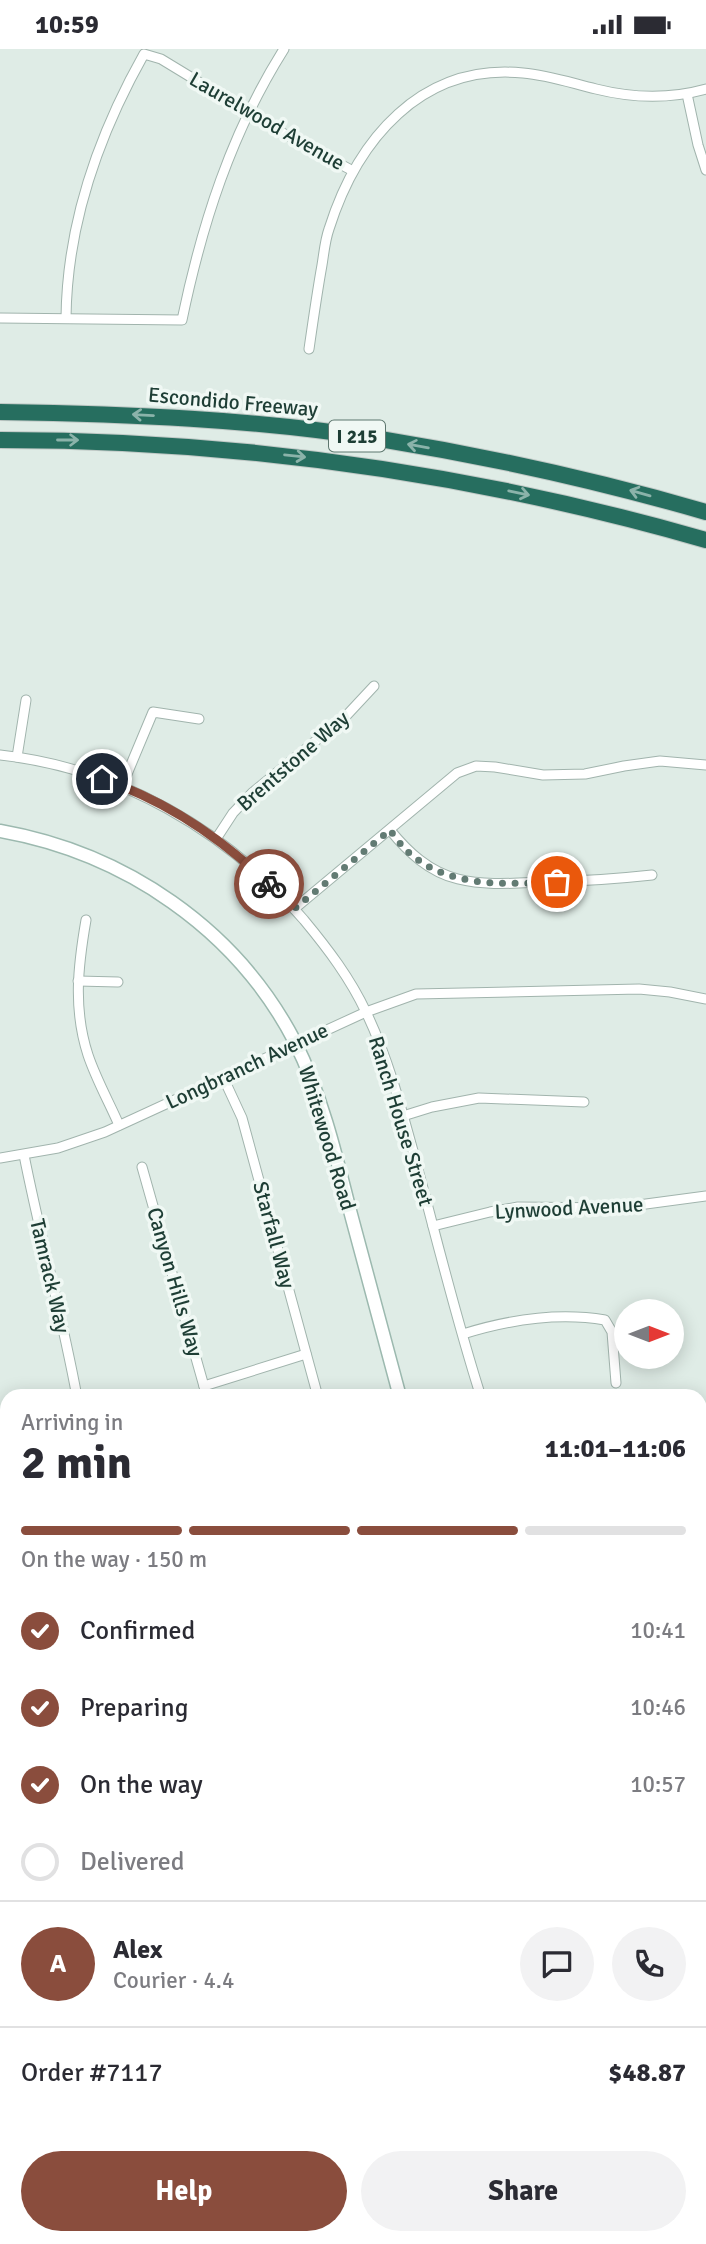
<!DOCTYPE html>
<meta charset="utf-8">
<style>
:root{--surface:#fff;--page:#f2f2f3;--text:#2b2b33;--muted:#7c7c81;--line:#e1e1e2;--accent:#8a4d3d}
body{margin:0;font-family:Signika,sans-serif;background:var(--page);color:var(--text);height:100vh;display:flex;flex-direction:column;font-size:26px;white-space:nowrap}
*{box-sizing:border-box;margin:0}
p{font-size:23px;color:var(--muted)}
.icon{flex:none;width:38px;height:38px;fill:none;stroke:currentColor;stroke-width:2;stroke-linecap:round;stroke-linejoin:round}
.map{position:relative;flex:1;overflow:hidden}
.sheet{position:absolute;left:0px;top:1340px;width:707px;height:856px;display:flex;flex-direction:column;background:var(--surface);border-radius:21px 21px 0 0;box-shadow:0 4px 18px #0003}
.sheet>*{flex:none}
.needle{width:46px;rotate:90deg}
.fabs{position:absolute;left:614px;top:1250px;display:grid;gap:14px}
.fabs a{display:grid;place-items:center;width:70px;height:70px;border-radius:50%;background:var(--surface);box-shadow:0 4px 18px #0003;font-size:35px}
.pin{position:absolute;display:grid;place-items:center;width:60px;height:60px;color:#fff;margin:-30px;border:4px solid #fff;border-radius:50%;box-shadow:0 2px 7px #0007}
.courier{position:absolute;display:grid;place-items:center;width:70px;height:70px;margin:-35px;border:5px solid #8a4d3d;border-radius:50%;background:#fff;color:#222;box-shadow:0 2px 9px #0007}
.headline em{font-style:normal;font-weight:700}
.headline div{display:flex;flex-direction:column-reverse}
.headline{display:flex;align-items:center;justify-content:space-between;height:119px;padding:0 21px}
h1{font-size:46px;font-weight:700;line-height:52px}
.bar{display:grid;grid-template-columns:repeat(4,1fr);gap:10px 7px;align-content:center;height:84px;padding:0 21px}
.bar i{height:9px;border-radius:5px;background:var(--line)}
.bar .selected{background:var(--accent)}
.bar p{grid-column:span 4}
.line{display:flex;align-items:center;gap:18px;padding:0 21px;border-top:2px solid var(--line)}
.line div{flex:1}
.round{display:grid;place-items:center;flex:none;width:74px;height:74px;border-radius:37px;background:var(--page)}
ol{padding:0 21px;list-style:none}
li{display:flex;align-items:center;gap:21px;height:77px}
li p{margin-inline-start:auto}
li .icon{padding:7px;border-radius:50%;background:var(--accent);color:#fff;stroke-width:4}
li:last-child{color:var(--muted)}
li i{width:38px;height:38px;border:4px solid var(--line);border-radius:50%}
.primary-button{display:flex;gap:14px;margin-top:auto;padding:14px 21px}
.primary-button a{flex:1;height:80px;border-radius:42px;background:var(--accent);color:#fff;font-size:28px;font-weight:700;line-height:80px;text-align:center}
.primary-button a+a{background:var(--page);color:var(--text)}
.status{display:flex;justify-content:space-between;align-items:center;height:49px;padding:0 35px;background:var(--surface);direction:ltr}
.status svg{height:19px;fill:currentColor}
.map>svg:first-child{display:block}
.green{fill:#b5e0c0}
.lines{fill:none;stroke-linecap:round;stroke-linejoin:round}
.street-casing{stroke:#a1b4ad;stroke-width:11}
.secondary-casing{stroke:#9cb9af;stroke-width:15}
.highway-casing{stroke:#c0c9c6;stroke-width:18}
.street{stroke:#fff;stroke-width:9}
.secondary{stroke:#fff;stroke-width:12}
.highway{stroke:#266e5f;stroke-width:16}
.oneway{stroke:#8bb3aa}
.done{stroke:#627b73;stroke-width:7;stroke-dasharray:0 12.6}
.route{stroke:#8a4d3d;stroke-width:9}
.labels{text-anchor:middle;stroke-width:7;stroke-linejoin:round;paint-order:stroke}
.shield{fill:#f0f8f4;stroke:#5d766e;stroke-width:2}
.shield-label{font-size:19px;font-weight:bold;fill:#1e3e35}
.street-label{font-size:21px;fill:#1e3e35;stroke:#f0f8f4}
</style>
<div class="status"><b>10:59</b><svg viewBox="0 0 49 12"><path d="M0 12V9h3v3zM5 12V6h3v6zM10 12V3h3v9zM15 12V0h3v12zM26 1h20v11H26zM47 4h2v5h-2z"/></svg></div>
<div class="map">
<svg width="706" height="2195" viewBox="0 0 706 2195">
<rect width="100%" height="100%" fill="#dfece6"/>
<!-- green -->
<g class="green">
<path d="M 700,1517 L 706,1517 L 706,1663 L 700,1660 Z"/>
<path d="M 0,1650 L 7,1674 L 7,2061 L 0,2061 Z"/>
<path d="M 700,1737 L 706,1740 L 706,2195 L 414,2195 L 414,2189 L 700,2189 Z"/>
<path d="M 133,2189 L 288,2189 L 204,2195 L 133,2195 Z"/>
</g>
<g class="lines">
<defs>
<g id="street">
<path d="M 687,45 L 698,96 L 706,121"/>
<path d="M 0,269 L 182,271 C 202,175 231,84 284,0"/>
<path d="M 66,269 C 67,176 99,85 144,5 L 161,10 L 281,83 L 353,122"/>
<path d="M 309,300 C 313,272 317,244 322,216 C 324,204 325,191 329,180 C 357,91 421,14 523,24 C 548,26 571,34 596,40 C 632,49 670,50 706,40"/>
<path d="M 0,706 C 119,719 226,781 304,871 C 328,900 350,929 366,963 C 389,1011 402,1062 416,1113 C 437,1191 456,1270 481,1348"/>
<path d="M 17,708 L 26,651"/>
<path d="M 122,737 L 153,663 L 199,670"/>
<path d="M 390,781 C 408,803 429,823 458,830 C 486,837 516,834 544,833 C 580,832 616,830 652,826"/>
<path d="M 216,790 L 233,764 L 252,744 L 346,667 L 374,637"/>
<path d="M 294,860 L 457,724 L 476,717 L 495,718 L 543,726 L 585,725 L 624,717 L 660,712 L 706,716"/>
<path d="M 86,871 C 78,917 73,960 88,1006 C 96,1030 109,1053 119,1076"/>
<path d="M 78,932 L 118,933"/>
<path d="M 223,1028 L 242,1069 L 318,1348"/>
<path d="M 403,1067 L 432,1058 L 479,1049 L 584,1053"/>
<path d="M 24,1106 C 40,1187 62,1266 77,1348"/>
<path d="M 0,1109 L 58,1099 L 105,1083 L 366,963 L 416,945 L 639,940 L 670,943 L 706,950"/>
<path d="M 142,1118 L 207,1348"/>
<path d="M 433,1177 L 490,1163 L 518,1158 L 616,1159 L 706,1147"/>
<path d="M 463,1285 C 508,1271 558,1263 605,1271 L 612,1283 L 616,1334"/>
<path d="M 204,1337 L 306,1305"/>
<path d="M 700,1462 L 706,1462"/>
</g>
<g id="secondary">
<path d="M 0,782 C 124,804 236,879 295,993 C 321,1045 335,1102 349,1158 C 366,1221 383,1284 400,1348"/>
<path d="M 0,1428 L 7,1428"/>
<path d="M 700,1696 L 706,1699"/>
</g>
<g id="highway">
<path d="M 0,363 C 127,365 255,370 380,390 C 491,408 599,432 706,463"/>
<path d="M 0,391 C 242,391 473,424 706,491"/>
</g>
</defs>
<!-- street casing -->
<use href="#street" class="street-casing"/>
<!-- secondary casing -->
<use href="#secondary" class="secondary-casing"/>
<!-- highway casing -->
<use href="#highway" class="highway-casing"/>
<!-- street -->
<use href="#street" class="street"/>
<!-- secondary -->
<use href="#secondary" class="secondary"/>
<!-- highway -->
<use href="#highway" class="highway"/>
</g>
<!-- one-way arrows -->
<defs><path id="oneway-shaft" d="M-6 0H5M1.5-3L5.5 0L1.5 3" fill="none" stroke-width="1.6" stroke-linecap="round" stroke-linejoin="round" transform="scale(1.75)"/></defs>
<g class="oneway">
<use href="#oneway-shaft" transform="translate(143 366) rotate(-177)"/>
<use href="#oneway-shaft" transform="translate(68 391)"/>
<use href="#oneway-shaft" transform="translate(418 397) rotate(-170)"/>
<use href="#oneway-shaft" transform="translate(295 407) rotate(6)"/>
<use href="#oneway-shaft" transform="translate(519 444) rotate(12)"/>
<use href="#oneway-shaft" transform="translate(640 444) rotate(-164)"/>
</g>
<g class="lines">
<!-- done -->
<path class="done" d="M 269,835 L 294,860 L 390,781 C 395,788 401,796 407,802 C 448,840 506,835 557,833"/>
<!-- route -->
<path class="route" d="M 102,730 C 165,751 221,789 269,835"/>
</g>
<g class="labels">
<!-- shield labels -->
<rect class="shield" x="329" y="371.5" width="56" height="31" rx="5"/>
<g class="shield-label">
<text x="357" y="394">I 215</text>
</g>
<!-- street labels -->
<g class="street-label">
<text transform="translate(267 72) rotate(30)" y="7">Laurelwood Avenue</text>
<text transform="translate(233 353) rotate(5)" y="7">Escondido Freeway</text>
<text transform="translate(293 712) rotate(-41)" y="7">Brentstone Way</text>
<text transform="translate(247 1017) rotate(-25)" y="7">Longbranch Avenue</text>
<text transform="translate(401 1072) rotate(73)" y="7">Ranch House Street</text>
<text transform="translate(327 1089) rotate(73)" y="7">Whitewood Road</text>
<text transform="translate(569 1159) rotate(-3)" y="7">Lynwood Avenue</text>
<text transform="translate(274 1186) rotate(75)" y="7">Starfall Way</text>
<text transform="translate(50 1227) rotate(77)" y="7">Tamrack Way</text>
<text transform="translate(175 1233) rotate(74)" y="7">Canyon Hills Way</text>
</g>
</g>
</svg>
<div class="fabs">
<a><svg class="needle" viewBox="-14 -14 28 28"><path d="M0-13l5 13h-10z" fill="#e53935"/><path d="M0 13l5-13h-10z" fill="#7c7c81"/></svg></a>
</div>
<div class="pin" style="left:557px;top:833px;background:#ea580c"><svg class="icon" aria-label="bag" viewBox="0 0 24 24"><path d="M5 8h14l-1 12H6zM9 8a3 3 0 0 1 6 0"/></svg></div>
<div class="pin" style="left:102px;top:730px;background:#1f2937"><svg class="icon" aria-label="home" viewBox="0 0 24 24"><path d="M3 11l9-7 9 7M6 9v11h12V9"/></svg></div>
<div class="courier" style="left:269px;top:835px"><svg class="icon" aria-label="bike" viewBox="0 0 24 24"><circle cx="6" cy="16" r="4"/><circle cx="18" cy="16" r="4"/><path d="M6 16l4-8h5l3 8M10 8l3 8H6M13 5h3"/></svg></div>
<section class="sheet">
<div class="headline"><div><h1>2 min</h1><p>Arriving in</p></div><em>11:01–11:06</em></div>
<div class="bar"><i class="selected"></i><i class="selected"></i><i class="selected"></i><i></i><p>On the way · 150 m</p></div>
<ol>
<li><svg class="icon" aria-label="check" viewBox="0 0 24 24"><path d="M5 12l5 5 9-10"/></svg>Confirmed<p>10:41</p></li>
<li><svg class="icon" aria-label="check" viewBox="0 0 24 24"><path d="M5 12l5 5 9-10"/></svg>Preparing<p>10:46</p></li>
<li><svg class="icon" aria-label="check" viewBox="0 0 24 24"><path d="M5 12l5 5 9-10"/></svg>On the way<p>10:57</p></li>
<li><i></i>Delivered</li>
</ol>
<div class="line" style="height:126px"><b class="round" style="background:var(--accent);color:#fff">A</b><div><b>Alex</b><p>Courier · 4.4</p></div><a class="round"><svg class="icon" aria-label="chat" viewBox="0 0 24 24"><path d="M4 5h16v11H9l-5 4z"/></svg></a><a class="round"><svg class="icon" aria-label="phone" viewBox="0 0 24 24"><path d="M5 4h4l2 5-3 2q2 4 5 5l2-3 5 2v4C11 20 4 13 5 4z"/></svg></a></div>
<div class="line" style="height:91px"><div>Order #7117</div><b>$48.87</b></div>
<div class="primary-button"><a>Help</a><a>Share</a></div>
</section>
</div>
